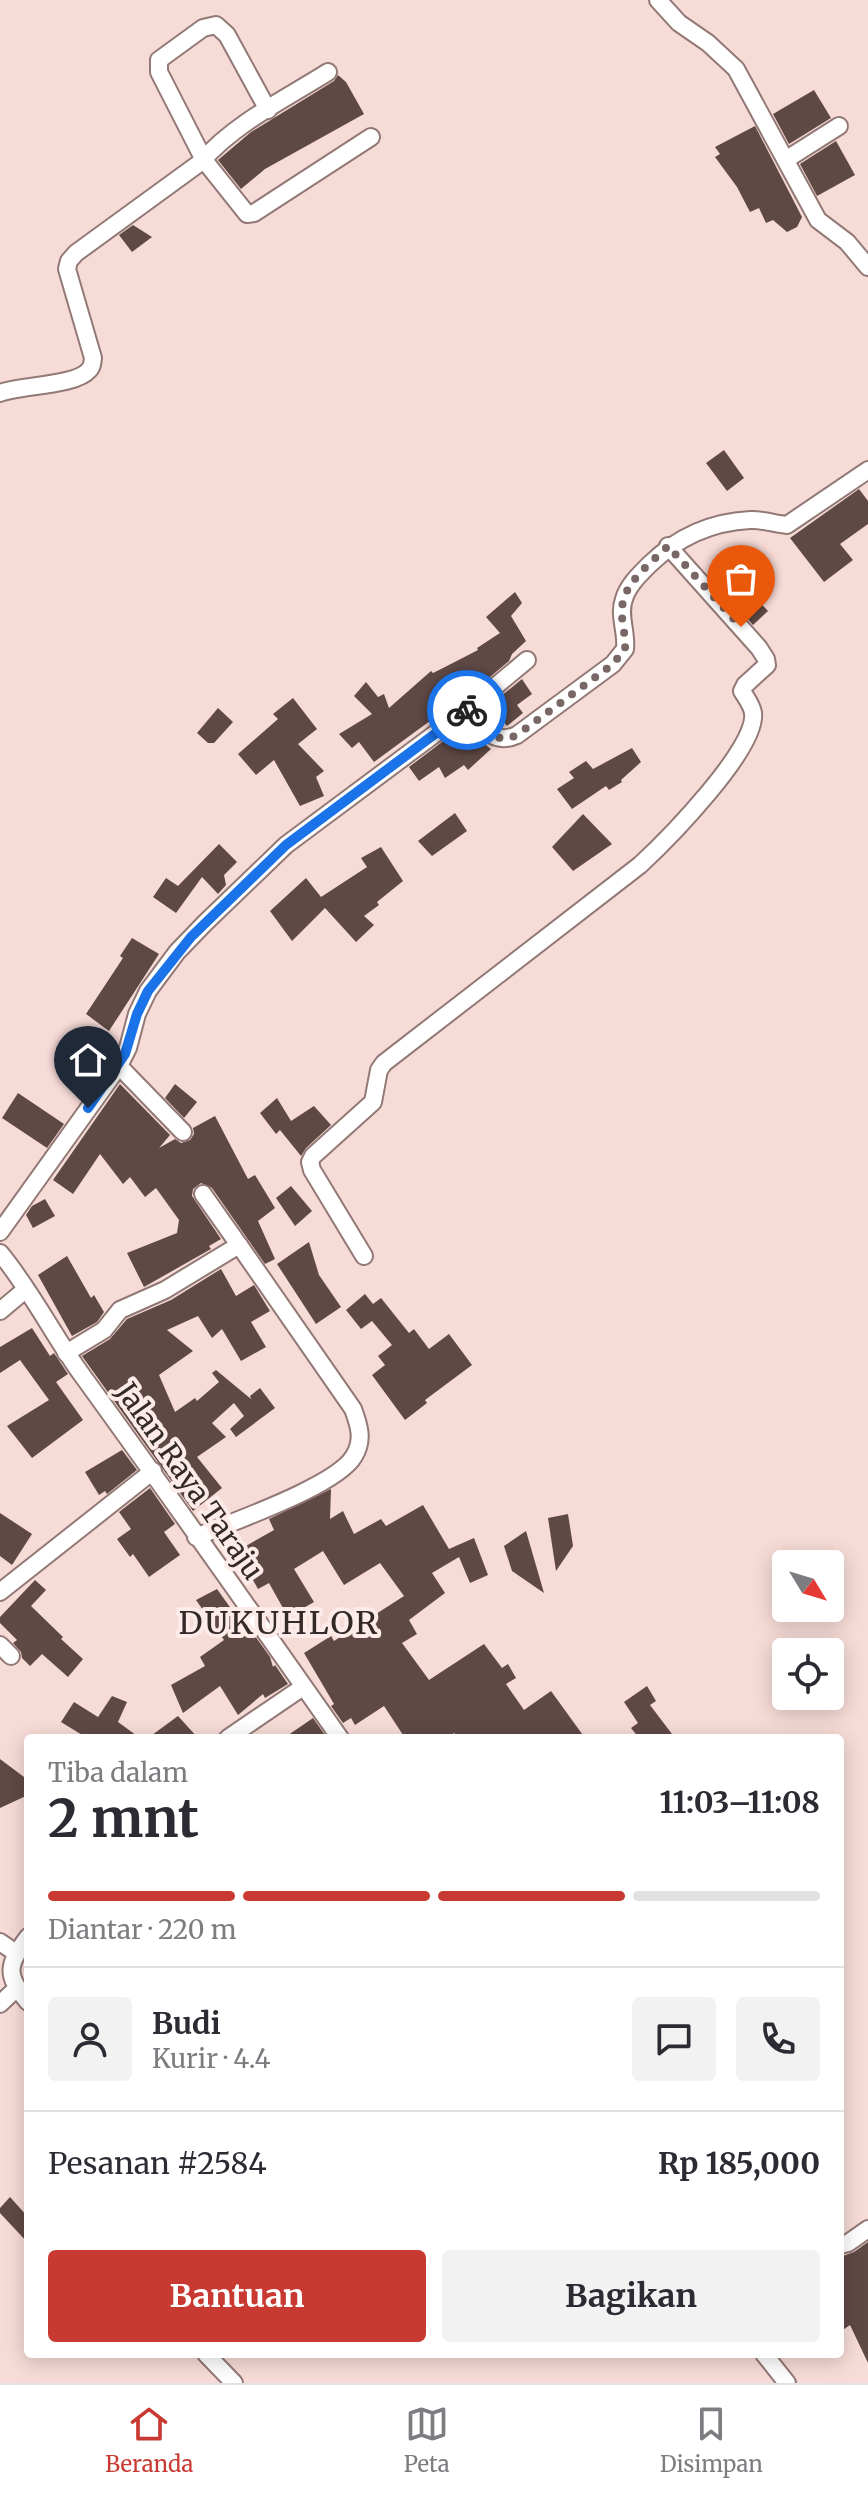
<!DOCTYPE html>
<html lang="id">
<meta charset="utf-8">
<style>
:root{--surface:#fff;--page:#f2f2f3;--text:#2b2b33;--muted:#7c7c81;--line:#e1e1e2;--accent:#c83a31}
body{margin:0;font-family:Merriweather,serif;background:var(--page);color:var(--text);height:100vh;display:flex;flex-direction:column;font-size:30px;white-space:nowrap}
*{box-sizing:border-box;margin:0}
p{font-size:26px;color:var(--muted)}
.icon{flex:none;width:44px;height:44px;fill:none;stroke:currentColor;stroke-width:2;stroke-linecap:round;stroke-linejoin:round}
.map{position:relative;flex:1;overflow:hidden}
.panel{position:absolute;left:24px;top:1734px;width:820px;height:624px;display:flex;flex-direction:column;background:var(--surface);border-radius:8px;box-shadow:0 4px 20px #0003}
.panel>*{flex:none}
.needle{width:52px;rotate:128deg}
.buttons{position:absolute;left:772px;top:1550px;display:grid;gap:16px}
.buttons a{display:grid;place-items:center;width:72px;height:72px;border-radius:8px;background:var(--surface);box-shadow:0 4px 20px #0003;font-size:40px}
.pin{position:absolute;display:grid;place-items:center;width:68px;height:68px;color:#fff;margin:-82px -34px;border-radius:50% 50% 50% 0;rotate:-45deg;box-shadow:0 0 8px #0007}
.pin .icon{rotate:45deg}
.courier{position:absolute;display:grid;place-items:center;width:80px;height:80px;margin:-40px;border:6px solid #1a73e8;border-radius:50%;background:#fff;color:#222;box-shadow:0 2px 10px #0007}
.head em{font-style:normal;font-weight:700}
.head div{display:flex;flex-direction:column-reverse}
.head{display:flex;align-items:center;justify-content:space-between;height:136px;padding:0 24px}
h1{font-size:52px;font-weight:700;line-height:60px}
.bar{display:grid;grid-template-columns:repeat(4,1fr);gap:12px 8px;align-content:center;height:96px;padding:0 24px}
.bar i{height:10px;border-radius:6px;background:var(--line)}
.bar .selected{background:var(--accent)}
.bar p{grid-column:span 4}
.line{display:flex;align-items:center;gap:20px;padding:0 24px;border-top:2px solid var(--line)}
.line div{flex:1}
.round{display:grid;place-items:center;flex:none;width:84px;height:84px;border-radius:8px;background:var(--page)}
.primary-button{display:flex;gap:16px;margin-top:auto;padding:16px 24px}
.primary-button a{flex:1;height:92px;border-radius:8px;background:var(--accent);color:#fff;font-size:32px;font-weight:700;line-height:92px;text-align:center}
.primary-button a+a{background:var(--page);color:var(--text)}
.tabs{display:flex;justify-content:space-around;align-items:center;height:112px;border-top:2px solid var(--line);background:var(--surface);font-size:22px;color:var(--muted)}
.tabs a{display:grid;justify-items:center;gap:4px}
.tabs .selected{color:var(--accent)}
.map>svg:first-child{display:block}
.building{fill:#5f4945}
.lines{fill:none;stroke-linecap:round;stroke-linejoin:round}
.minor-casing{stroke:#927975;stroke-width:20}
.minor{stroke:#fff;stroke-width:16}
.done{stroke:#786765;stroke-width:8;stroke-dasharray:0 14.4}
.route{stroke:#1a73e8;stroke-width:10}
.labels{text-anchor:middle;stroke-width:8;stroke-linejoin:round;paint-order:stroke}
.street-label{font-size:28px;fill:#332927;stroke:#fcebe8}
.quarter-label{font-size:32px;letter-spacing:2px;fill:#332927;stroke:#fcebe8}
</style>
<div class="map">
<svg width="868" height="2383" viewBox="0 0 868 2383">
<rect width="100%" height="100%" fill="#f7dbd7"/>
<!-- building -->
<g class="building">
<path d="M 338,75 L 346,82 L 364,114 L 265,169 L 241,189 L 218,160 L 251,132 L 334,81 Z"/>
<path d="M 814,90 L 831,118 L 789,144 L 773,114 Z"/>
<path d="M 755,126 L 802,217 L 797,227 L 787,232 L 773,220 L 766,223 L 759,208 L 750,212 L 737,187 L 715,157 L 720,154 L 715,147 Z"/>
<path d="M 836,141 L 855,175 L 817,196 L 800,164 Z"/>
<path d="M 133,225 L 152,237 L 132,252 L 119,235 Z"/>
<path d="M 724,450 L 744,478 L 727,491 L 706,463 Z"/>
<path d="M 859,489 L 868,501 L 868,524 L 840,544 L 853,560 L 824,582 L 790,538 Z"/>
<path d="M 744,586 L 768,611 L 753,625 L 730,599 Z"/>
<path d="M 515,592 L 522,603 L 511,616 L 526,641 L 512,654 L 509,661 L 477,688 L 474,684 L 434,718 L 374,762 L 359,742 L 352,748 L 339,734 L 372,714 L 354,696 L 366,682 L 378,697 L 384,694 L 389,708 L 431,671 L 433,673 L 445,667 L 478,650 L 477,648 L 500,633 L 486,617 Z"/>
<path d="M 522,679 L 532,694 L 517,705 L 523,713 L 507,726 L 490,705 Z"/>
<path d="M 293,698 L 317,729 L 298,744 L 324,771 L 316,777 L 324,796 L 300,806 L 274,760 L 256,775 L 238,754 L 278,719 L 273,714 Z"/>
<path d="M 218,708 L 233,722 L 214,743 L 208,743 L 197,733 Z"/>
<path d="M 464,730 L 475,744 L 482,742 L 491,749 L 468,770 L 464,765 L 445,778 L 439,767 L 419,781 L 409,767 L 450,736 Z"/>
<path d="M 632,748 L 641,762 L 621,780 L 622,782 L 609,790 L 606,786 L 572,809 L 557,789 L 574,778 L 569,772 L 586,761 L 593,769 Z"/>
<path d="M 455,813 L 467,831 L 432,856 L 418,841 Z"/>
<path d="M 583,814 L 612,844 L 573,871 L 552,847 Z"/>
<path d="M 219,844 L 237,862 L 224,875 L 226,885 L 218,894 L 202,877 L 176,913 L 153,897 L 166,878 L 178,886 Z"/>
<path d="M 381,847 L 403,881 L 377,902 L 379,905 L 364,916 L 374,925 L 356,942 L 325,908 L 292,941 L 270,911 L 306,878 L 321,897 L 367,867 L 361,858 Z"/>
<path d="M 132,938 L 159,954 L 109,1031 L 86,1014 L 123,958 L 120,956 Z"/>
<path d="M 120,1084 L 170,1135 L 159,1148 L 175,1139 L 181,1143 L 190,1140 L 194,1134 L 193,1128 L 215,1116 L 248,1179 L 255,1175 L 275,1208 L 258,1221 L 275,1259 L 265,1264 L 212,1188 L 201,1183 L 193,1189 L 192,1196 L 221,1239 L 209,1246 L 211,1249 L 144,1287 L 127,1253 L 177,1233 L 179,1220 L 156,1188 L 145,1197 L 130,1177 L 123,1184 L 100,1154 L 73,1194 L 53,1180 Z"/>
<path d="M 175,1084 L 197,1102 L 184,1118 L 165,1098 Z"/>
<path d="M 18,1093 L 64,1124 L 47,1148 L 2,1118 Z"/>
<path d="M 277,1098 L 291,1121 L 314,1106 L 331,1125 L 306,1148 L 301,1156 L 280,1130 L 276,1134 L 260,1113 Z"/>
<path d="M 291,1186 L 312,1211 L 295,1226 L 276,1198 Z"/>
<path d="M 45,1199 L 55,1216 L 33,1228 L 26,1215 L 32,1206 Z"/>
<path d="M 309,1242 L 319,1275 L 341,1307 L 316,1324 L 277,1264 Z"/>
<path d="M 67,1256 L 91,1298 L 94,1295 L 104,1312 L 97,1322 L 72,1336 L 38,1275 Z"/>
<path d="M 221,1269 L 236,1296 L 254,1285 L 270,1311 L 251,1322 L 266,1347 L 241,1361 L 222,1329 L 212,1338 L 198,1316 L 167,1330 L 193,1351 L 159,1375 L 175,1412 L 195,1398 L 197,1401 L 219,1382 L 212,1373 L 216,1370 L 251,1399 L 250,1396 L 260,1388 L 275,1408 L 236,1437 L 230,1429 L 244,1416 L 234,1403 L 212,1423 L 226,1437 L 197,1457 L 222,1488 L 193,1511 L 82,1356 L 110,1339 L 127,1319 L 171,1300 Z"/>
<path d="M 365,1294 L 373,1304 L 381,1298 L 409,1333 L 414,1329 L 429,1349 L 449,1334 L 472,1365 L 425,1400 L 427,1403 L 405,1420 L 372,1375 L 385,1365 L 378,1356 L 392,1345 L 372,1321 L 361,1329 L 346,1310 Z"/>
<path d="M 32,1328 L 50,1356 L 54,1353 L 68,1374 L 56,1382 L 83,1420 L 32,1458 L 7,1426 L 49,1400 L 20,1360 L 0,1373 L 0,1347 Z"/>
<path d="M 122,1450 L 137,1470 L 107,1494 L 105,1491 L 99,1495 L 85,1472 Z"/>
<path d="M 150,1488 L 175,1524 L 164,1532 L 180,1555 L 149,1577 L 133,1554 L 130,1557 L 117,1539 L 131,1529 L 119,1512 Z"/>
<path d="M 331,1489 L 330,1519 L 343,1511 L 354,1534 L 381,1519 L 386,1526 L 423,1505 L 449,1549 L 474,1538 L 488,1575 L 470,1583 L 459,1557 L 432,1573 L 445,1593 L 409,1620 L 417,1634 L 402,1643 L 429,1680 L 484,1644 L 502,1668 L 508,1664 L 516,1678 L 506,1684 L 524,1710 L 551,1691 L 585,1738 L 458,1738 L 454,1733 L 447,1738 L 405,1738 L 384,1706 L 355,1725 L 351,1718 L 343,1723 L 331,1706 L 334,1704 L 304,1653 L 331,1636 L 334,1641 L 404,1596 L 380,1563 L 344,1585 L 323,1551 L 294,1569 L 314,1602 L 288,1617 L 269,1583 L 258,1589 L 237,1551 L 274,1530 L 269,1519 Z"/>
<path d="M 0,1513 L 32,1534 L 12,1565 L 0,1556 Z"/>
<path d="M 568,1514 L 573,1546 L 556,1571 L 548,1518 Z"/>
<path d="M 526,1531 L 544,1593 L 512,1571 L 504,1546 Z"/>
<path d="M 35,1580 L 46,1590 L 31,1606 L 63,1637 L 61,1639 L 83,1659 L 68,1677 L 42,1654 L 30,1666 L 22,1658 L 21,1652 L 13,1643 L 17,1640 L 0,1623 L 0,1617 Z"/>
<path d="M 217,1589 L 247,1631 L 250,1629 L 270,1657 L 273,1667 L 275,1665 L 288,1684 L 265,1698 L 263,1694 L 238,1715 L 220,1686 L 183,1713 L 171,1685 L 205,1666 L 200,1657 L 224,1640 L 196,1600 Z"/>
<path d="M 647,1686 L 656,1701 L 650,1705 L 675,1738 L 639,1738 L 631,1728 L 638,1723 L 624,1702 Z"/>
<path d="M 112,1696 L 127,1702 L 118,1722 L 140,1738 L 87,1738 L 61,1722 L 74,1702 L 98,1717 Z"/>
<path d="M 178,1716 L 198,1738 L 148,1738 Z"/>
<path d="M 313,1718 L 325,1735 L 321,1738 L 284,1738 Z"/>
<path d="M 0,1759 L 28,1780 L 28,1795 L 0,1808 Z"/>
<path d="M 10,2197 L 28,2217 L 28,2243 L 0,2213 L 0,2208 Z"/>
<path d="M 868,2242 L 868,2363 L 850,2325 L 840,2332 L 840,2257 L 854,2252 Z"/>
</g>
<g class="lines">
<defs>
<g id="minor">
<path d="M 658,0 L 679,23 L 708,43 L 736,69 L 818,220 L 847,242 L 868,267"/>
<path d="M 268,110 L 227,35 L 216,25 L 203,28 L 159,60 L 159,72 L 204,160 L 247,214 L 254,213 L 371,137"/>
<path d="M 787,159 L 839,126"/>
<path d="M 0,393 C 21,385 76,386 89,370 C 93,366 92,363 93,358 L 67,269 L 69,261 L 76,253 L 201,162 C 235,123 285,99 328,72"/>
<path d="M 467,710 L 527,660"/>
<path d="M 119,1066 L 183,1132"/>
<path d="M 0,1232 L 119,1066 L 128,1048 L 137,1014 L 148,991 L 177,952 L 205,923 L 286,845 L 467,710 C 484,727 492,746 517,735 L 613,664 L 625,649 C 627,632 618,615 624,599 C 628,585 640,574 650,564 C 678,537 710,522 750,520 C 761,519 775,524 787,525 L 868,470"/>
<path d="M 0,1253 C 31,1290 53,1335 82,1375 C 169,1495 255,1617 340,1738"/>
<path d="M 364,1256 L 312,1170 L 310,1162 L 313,1156 L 373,1102 L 379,1070 L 384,1063 L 640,865 C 666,841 758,748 753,713 C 752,705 746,698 742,691 L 745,685 L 767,665 L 766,659 L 759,648 L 668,546"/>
<path d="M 0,1311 L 25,1290"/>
<path d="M 66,1353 L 104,1330 L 120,1310 L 165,1290 L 239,1245 L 203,1194"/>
<path d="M 196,1537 C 231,1522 337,1486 354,1456 C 364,1440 359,1425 353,1409 L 239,1245"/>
<path d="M 0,1592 L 153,1471"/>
<path d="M 0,1645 L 11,1656"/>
<path d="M 228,1738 L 303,1687"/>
<path d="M 28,1937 C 7,1965 5,1975 28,2002"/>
<path d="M 0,1942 L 16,1953"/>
<path d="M 0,2004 L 17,1988"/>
<path d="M 840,2245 L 848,2243 L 868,2229"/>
<path d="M 206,2354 L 234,2383"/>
<path d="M 764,2354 L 787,2383"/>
</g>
</defs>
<!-- minor casing -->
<use href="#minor" class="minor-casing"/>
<!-- minor -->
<use href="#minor" class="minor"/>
</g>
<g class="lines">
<!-- done -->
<path class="done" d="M 467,710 C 485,726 492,746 517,735 L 613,664 L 625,649 C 626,635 621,622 622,609 C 623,583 651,563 668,546 L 741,627"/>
<!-- route -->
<path class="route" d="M 88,1108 L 125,1054 L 137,1014 L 148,991 L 191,937 L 286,845 L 467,710"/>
</g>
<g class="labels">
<!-- street labels -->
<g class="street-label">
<text transform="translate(190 1481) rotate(55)" y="10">Jalan Raya Taraju</text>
</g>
<!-- quarter labels -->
<g class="quarter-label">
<text x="279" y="1634">DUKUHLOR</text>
</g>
</g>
</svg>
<div class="buttons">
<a><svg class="needle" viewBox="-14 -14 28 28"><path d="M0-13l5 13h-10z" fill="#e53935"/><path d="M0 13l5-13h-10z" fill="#7c7c81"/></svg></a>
<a><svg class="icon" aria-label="locate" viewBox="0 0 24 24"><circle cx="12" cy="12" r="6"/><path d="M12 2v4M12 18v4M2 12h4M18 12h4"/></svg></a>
</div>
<div class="pin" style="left:741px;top:627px;background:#ea580c"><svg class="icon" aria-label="bag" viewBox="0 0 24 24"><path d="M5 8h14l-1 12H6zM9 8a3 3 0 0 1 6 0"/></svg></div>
<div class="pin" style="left:88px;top:1108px;background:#1f2937"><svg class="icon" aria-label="home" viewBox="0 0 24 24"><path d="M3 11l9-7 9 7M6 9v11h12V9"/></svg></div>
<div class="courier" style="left:467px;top:710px"><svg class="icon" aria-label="bike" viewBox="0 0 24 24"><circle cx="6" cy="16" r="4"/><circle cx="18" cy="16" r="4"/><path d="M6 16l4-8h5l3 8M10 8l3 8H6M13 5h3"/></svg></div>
<section class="panel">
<div class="head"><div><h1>2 mnt</h1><p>Tiba dalam</p></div><em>11:03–11:08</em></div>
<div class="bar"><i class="selected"></i><i class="selected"></i><i class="selected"></i><i></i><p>Diantar · 220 m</p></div>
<div class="line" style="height:144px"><a class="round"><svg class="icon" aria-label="person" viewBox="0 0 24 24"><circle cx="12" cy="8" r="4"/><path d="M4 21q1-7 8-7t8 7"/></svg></a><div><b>Budi</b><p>Kurir · 4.4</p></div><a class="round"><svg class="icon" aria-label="chat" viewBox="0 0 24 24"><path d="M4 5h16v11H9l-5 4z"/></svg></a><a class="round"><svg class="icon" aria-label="phone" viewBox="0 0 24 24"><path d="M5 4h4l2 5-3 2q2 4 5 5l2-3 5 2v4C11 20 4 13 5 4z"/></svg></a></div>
<div class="line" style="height:104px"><div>Pesanan #2584</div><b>Rp 185,000</b></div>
<div class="primary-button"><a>Bantuan</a><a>Bagikan</a></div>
</section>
</div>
<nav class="tabs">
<a class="selected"><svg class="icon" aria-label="home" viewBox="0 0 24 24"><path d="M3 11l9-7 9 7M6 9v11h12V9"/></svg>Beranda</a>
<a><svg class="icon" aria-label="map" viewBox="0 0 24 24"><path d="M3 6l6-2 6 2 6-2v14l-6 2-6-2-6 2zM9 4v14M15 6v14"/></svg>Peta</a>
<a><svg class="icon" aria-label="saved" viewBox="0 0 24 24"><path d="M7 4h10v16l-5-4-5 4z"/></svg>Disimpan</a>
</nav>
